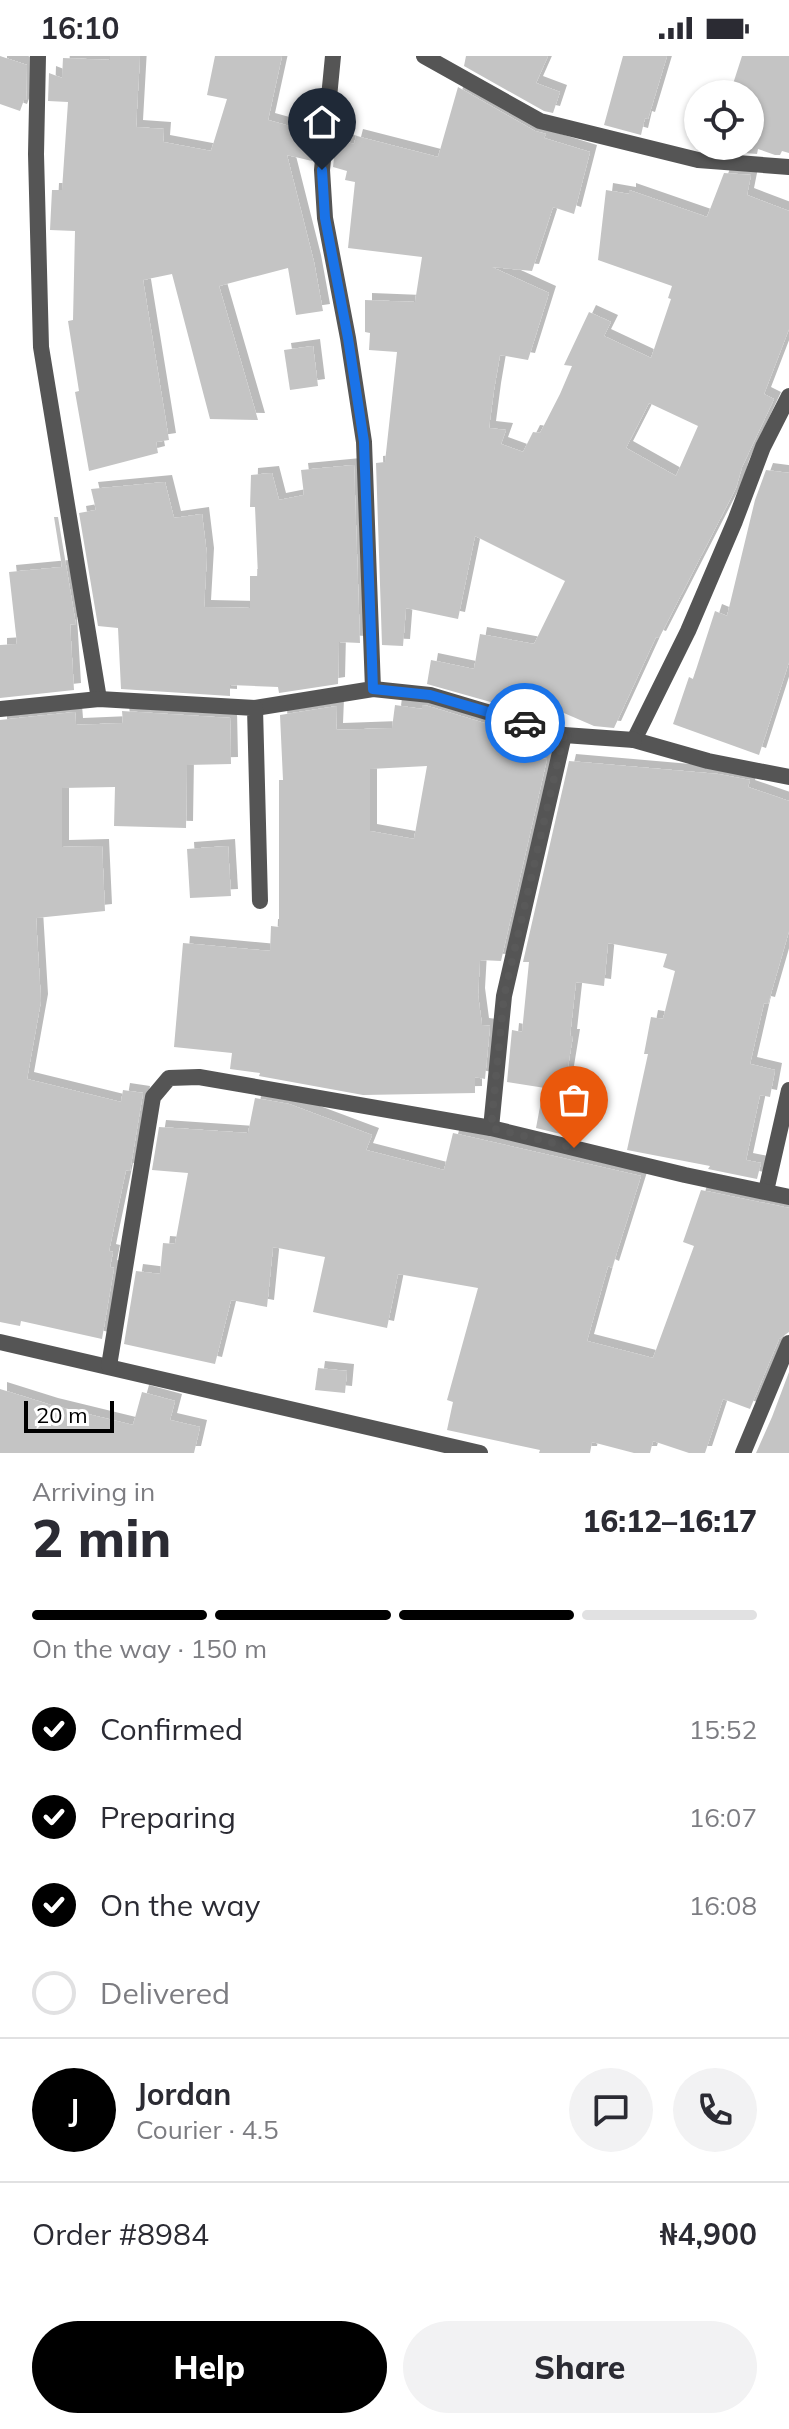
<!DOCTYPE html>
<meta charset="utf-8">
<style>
:root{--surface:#fff;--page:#f2f2f3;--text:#2b2b33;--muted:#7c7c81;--line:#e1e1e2;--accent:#000}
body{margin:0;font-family:Mulish,sans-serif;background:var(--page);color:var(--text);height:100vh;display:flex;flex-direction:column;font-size:30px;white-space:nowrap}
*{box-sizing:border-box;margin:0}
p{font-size:26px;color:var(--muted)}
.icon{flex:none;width:44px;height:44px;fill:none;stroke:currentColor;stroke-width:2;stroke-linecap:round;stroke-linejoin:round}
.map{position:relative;height:1397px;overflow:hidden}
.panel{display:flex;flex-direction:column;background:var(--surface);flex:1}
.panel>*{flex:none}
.buttons{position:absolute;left:684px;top:24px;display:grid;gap:16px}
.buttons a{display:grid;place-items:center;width:80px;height:80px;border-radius:50%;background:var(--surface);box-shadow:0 2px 6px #0004;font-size:40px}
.scale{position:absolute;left:24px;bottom:20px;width:90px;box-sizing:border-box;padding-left:8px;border:4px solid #000;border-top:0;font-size:22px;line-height:28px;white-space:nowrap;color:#000;-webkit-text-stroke:6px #fff;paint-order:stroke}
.pin{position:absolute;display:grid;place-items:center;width:68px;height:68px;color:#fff;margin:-82px -34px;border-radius:50% 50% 50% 0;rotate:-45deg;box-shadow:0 0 8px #0007}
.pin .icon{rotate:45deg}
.courier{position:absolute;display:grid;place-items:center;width:80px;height:80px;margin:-40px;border:6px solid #1a73e8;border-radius:50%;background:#fff;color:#222;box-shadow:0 2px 10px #0007}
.head em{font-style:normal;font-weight:800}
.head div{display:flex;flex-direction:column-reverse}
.head{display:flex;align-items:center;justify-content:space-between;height:136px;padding:0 32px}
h1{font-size:52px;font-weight:800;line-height:60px}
.bar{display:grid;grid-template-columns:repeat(4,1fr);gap:12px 8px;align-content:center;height:96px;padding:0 32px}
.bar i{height:10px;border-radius:6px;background:var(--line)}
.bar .active{background:var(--accent)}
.bar p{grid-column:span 4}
.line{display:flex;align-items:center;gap:20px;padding:0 32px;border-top:2px solid var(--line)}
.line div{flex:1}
.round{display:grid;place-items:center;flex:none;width:84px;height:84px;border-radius:42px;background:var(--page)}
ol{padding:0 32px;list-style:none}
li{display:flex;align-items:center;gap:24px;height:88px}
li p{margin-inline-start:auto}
li .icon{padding:8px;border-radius:50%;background:var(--accent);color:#fff;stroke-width:4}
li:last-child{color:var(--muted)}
li i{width:44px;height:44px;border:4px solid var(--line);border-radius:50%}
.button{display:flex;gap:16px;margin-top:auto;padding:16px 32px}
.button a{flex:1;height:92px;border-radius:48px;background:var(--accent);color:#fff;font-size:32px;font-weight:800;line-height:92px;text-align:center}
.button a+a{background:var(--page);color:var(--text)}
.status{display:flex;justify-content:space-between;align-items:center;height:56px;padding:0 40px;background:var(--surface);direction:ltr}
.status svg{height:22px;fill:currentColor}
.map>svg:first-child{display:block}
.building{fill:#c4c4c4;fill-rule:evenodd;filter:url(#shadow)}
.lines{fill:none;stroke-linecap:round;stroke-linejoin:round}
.street{stroke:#555;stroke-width:16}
.done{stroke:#595959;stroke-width:8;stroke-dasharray:0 14.4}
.route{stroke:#1a73e8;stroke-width:10}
</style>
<div class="status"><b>16:10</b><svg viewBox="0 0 49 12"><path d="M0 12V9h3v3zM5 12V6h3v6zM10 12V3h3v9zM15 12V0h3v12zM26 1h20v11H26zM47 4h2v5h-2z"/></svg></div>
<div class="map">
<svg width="789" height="1397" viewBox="0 0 789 1397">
<defs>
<filter id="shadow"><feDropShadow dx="7" dy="-7" stdDeviation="0" flood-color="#0004"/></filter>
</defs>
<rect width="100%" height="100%" fill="#fff"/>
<!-- building -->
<g class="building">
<path d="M 0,0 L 27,9 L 26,44 L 24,44 L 20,55 L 0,48 Z"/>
<path d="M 110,0 L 140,0 L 136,71 L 164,73 L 163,86 L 211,95 L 227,43 L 207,39 L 215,0 L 282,0 L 268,64 L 315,77 L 312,105 L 287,99 L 314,206 L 323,255 L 296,259 L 288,212 L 219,230 L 258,364 L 210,363 L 172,218 L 143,224 L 169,384 L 156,386 L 158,397 L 89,415 L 75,336 L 79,335 L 68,265 L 73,264 L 75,175 L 50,174 L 52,134 L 62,134 L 68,46 L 48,45 L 49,17 L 62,22 L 63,2 L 110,4 Z"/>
<path d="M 466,0 L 548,0 L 536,27 L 560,36 L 553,57 L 544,55 L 464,10 Z"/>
<path d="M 623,0 L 667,0 L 648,63 L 645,62 L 641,79 L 604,69 Z"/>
<path d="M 742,0 L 789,0 L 789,97 L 782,95 L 780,99 L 775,99 L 758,93 L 757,98 L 732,96 L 734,90 L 750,90 L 750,36 L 732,31 Z"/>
<path d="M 458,31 L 535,75 L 546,78 L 544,82 L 590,96 L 574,158 L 553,151 L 532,215 L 492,211 L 549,237 L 528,304 L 500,299 L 494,334 L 489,372 L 506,374 L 501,388 L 523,396 L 533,376 L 540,377 L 560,338 L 572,310 L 564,309 L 589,256 L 611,266 L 604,280 L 651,302 L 671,243 L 668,242 L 672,230 L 598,204 L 606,134 L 629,138 L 629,134 L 707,161 L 724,117 L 751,119 L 747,139 L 789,155 L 789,273 L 764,338 L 774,343 L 742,411 L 736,432 L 659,582 L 656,581 L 614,672 L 594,670 L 550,651 L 547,662 L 427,628 L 431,604 L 474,613 L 480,578 L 534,588 L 565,525 L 475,480 L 458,563 L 406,552 L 403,590 L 382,589 L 376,407 L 385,406 L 397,296 L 369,294 L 370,277 L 365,276 L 365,244 L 415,246 L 422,201 L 348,192 L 355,126 L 345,124 L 347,115 L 333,111 L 336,83 L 354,88 L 356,80 L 438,101 ZM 649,347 L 698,370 L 676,420 L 626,392 Z"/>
<path d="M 313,290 L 318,330 L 290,334 L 284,294 Z"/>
<path d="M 354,409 L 360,587 L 339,586 L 338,628 L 279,637 L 278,631 L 230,629 L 230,640 L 121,633 L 118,572 L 98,570 L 79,457 L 96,454 L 91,433 L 165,426 L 174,462 L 202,458 L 207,499 L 204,551 L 250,552 L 250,520 L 258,520 L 255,451 L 250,451 L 251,419 L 272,417 L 279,444 L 304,439 L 301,414 Z"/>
<path d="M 766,414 L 789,417 L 789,606 L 759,699 L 673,668 L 689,621 L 693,623 L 715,555 L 727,560 L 755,444 Z"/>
<path d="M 54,461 L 58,461 L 76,569 L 70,568 L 74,634 L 0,642 L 0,589 L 17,588 L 9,516 L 62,511 Z"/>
<path d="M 395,649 L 422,653 L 422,649 L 428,650 L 541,684 L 536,702 L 547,703 L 501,905 L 480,904 L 478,939 L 482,969 L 490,970 L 485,1023 L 475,1021 L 475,1037 L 363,1039 L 259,1020 L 260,1017 L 230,1013 L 232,997 L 174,991 L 183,887 L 270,895 L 271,870 L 279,871 L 279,724 L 283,724 L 280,659 L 337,650 L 336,674 L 392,672 ZM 427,710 L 414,783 L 370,775 L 370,713 Z"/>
<path d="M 122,655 L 230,662 L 231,708 L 187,709 L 186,772 L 114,770 L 115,731 L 62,732 L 62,791 L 102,790 L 105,855 L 36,862 L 41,945 L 27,1023 L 121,1046 L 123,1034 L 143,1037 L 130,1115 L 126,1114 L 109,1195 L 113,1196 L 110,1211 L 114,1212 L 102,1283 L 21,1265 L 20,1270 L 0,1266 L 0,664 L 75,656 L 76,669 L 123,667 Z"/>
<path d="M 569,705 L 718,718 L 750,724 L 748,731 L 789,745 L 789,875 L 768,948 L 764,947 L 750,1008 L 775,1014 L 770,1041 L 760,1039 L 746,1104 L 761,1107 L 757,1123 L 708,1113 L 710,1110 L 627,1094 L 648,998 L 644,998 L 651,961 L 663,963 L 675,915 L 663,911 L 667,898 L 608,887 L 604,930 L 576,926 L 570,980 L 573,980 L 564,1035 L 507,1026 L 512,974 L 522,976 L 529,906 L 523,906 Z"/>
<path d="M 228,790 L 231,840 L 190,842 L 187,793 Z"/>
<path d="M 543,1035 L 589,1044 L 581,1083 L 536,1072 Z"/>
<path d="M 255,1042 L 289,1048 L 372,1079 L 366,1094 L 444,1114 L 453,1077 L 641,1120 L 612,1212 L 608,1210 L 587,1285 L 653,1302 L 694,1190 L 683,1186 L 701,1134 L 789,1152 L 789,1276 L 779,1283 L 750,1353 L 723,1343 L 705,1397 L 689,1397 L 653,1385 L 650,1397 L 634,1397 L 592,1386 L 590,1397 L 539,1397 L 540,1394 L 447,1374 L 453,1346 L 447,1344 L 478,1232 L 398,1218 L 387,1272 L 313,1256 L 325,1201 L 273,1191 L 267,1251 L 231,1244 L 215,1308 L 124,1288 L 136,1215 L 160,1218 L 163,1187 L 175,1188 L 188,1117 L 152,1114 L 159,1071 L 248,1077 Z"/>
<path d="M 318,1312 L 347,1315 L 345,1337 L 315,1334 Z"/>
<path d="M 789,1316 L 789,1397 L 756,1397 L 772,1361 Z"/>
<path d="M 0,1333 L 51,1349 L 133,1369 L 142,1336 L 175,1345 L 170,1364 L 200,1371 L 194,1397 L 0,1397 Z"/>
</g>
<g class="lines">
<!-- street -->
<g class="street">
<path d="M 38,0 L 36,98 L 41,291 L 99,643"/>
<path d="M 424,0 L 540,65 L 698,104 L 789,111"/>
<path d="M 789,340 L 763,391 L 735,465 L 688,575 L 634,684 L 708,705 L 789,721"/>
<path d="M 373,633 L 430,639 L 564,679 L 634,684"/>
<path d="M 255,652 L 373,633 L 364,386 L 348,282 L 325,162 L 322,114 L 333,0"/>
<path d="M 0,653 L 99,643 L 255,652 L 260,845"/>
<path d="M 491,1072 L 504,940 L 564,679"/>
<path d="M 766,1135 L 789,1034"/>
<path d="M 0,1286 L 480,1397"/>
<path d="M 109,1310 L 153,1041 L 169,1022 L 199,1021 L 491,1072 L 685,1119 L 789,1141"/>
<path d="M 743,1397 L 789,1287"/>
</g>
</g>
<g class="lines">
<!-- done -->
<path class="done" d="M 525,667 L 564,679 L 504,940 L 491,1072 L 574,1092"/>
<!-- route -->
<path class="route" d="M 322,114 L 325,162 L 348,282 L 364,386 L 373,633 L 430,639 L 525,667"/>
</g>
</svg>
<div class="buttons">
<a><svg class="icon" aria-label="locate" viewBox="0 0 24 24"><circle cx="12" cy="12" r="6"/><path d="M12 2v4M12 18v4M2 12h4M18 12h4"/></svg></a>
</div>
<div class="scale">20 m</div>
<div class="pin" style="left:574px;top:1092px;background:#ea580c"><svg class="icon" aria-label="bag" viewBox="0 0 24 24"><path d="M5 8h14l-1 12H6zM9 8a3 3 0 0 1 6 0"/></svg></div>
<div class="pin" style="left:322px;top:114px;background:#1f2937"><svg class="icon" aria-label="home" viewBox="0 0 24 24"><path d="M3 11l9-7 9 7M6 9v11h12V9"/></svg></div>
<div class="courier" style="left:525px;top:667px"><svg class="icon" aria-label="car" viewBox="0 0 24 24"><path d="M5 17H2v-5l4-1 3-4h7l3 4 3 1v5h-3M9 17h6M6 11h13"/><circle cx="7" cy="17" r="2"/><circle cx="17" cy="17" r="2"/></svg></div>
</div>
<section class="panel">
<div class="head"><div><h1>2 min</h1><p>Arriving in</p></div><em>16:12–16:17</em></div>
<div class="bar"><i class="active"></i><i class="active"></i><i class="active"></i><i></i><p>On the way · 150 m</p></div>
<ol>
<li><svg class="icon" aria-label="check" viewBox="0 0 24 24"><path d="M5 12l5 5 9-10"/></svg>Confirmed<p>15:52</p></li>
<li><svg class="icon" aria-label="check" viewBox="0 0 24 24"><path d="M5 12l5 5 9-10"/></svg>Preparing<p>16:07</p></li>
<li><svg class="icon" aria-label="check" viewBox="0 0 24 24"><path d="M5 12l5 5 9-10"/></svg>On the way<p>16:08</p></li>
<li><i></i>Delivered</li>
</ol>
<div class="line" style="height:144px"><b class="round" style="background:var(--accent);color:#fff">J</b><div><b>Jordan</b><p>Courier · 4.5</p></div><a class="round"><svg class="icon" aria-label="chat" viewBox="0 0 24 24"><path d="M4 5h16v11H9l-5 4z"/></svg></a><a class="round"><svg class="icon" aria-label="phone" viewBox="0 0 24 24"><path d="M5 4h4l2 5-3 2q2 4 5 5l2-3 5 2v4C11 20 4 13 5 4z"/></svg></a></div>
<div class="line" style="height:104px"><div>Order #8984</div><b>₦4,900</b></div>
<div class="button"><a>Help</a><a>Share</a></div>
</section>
